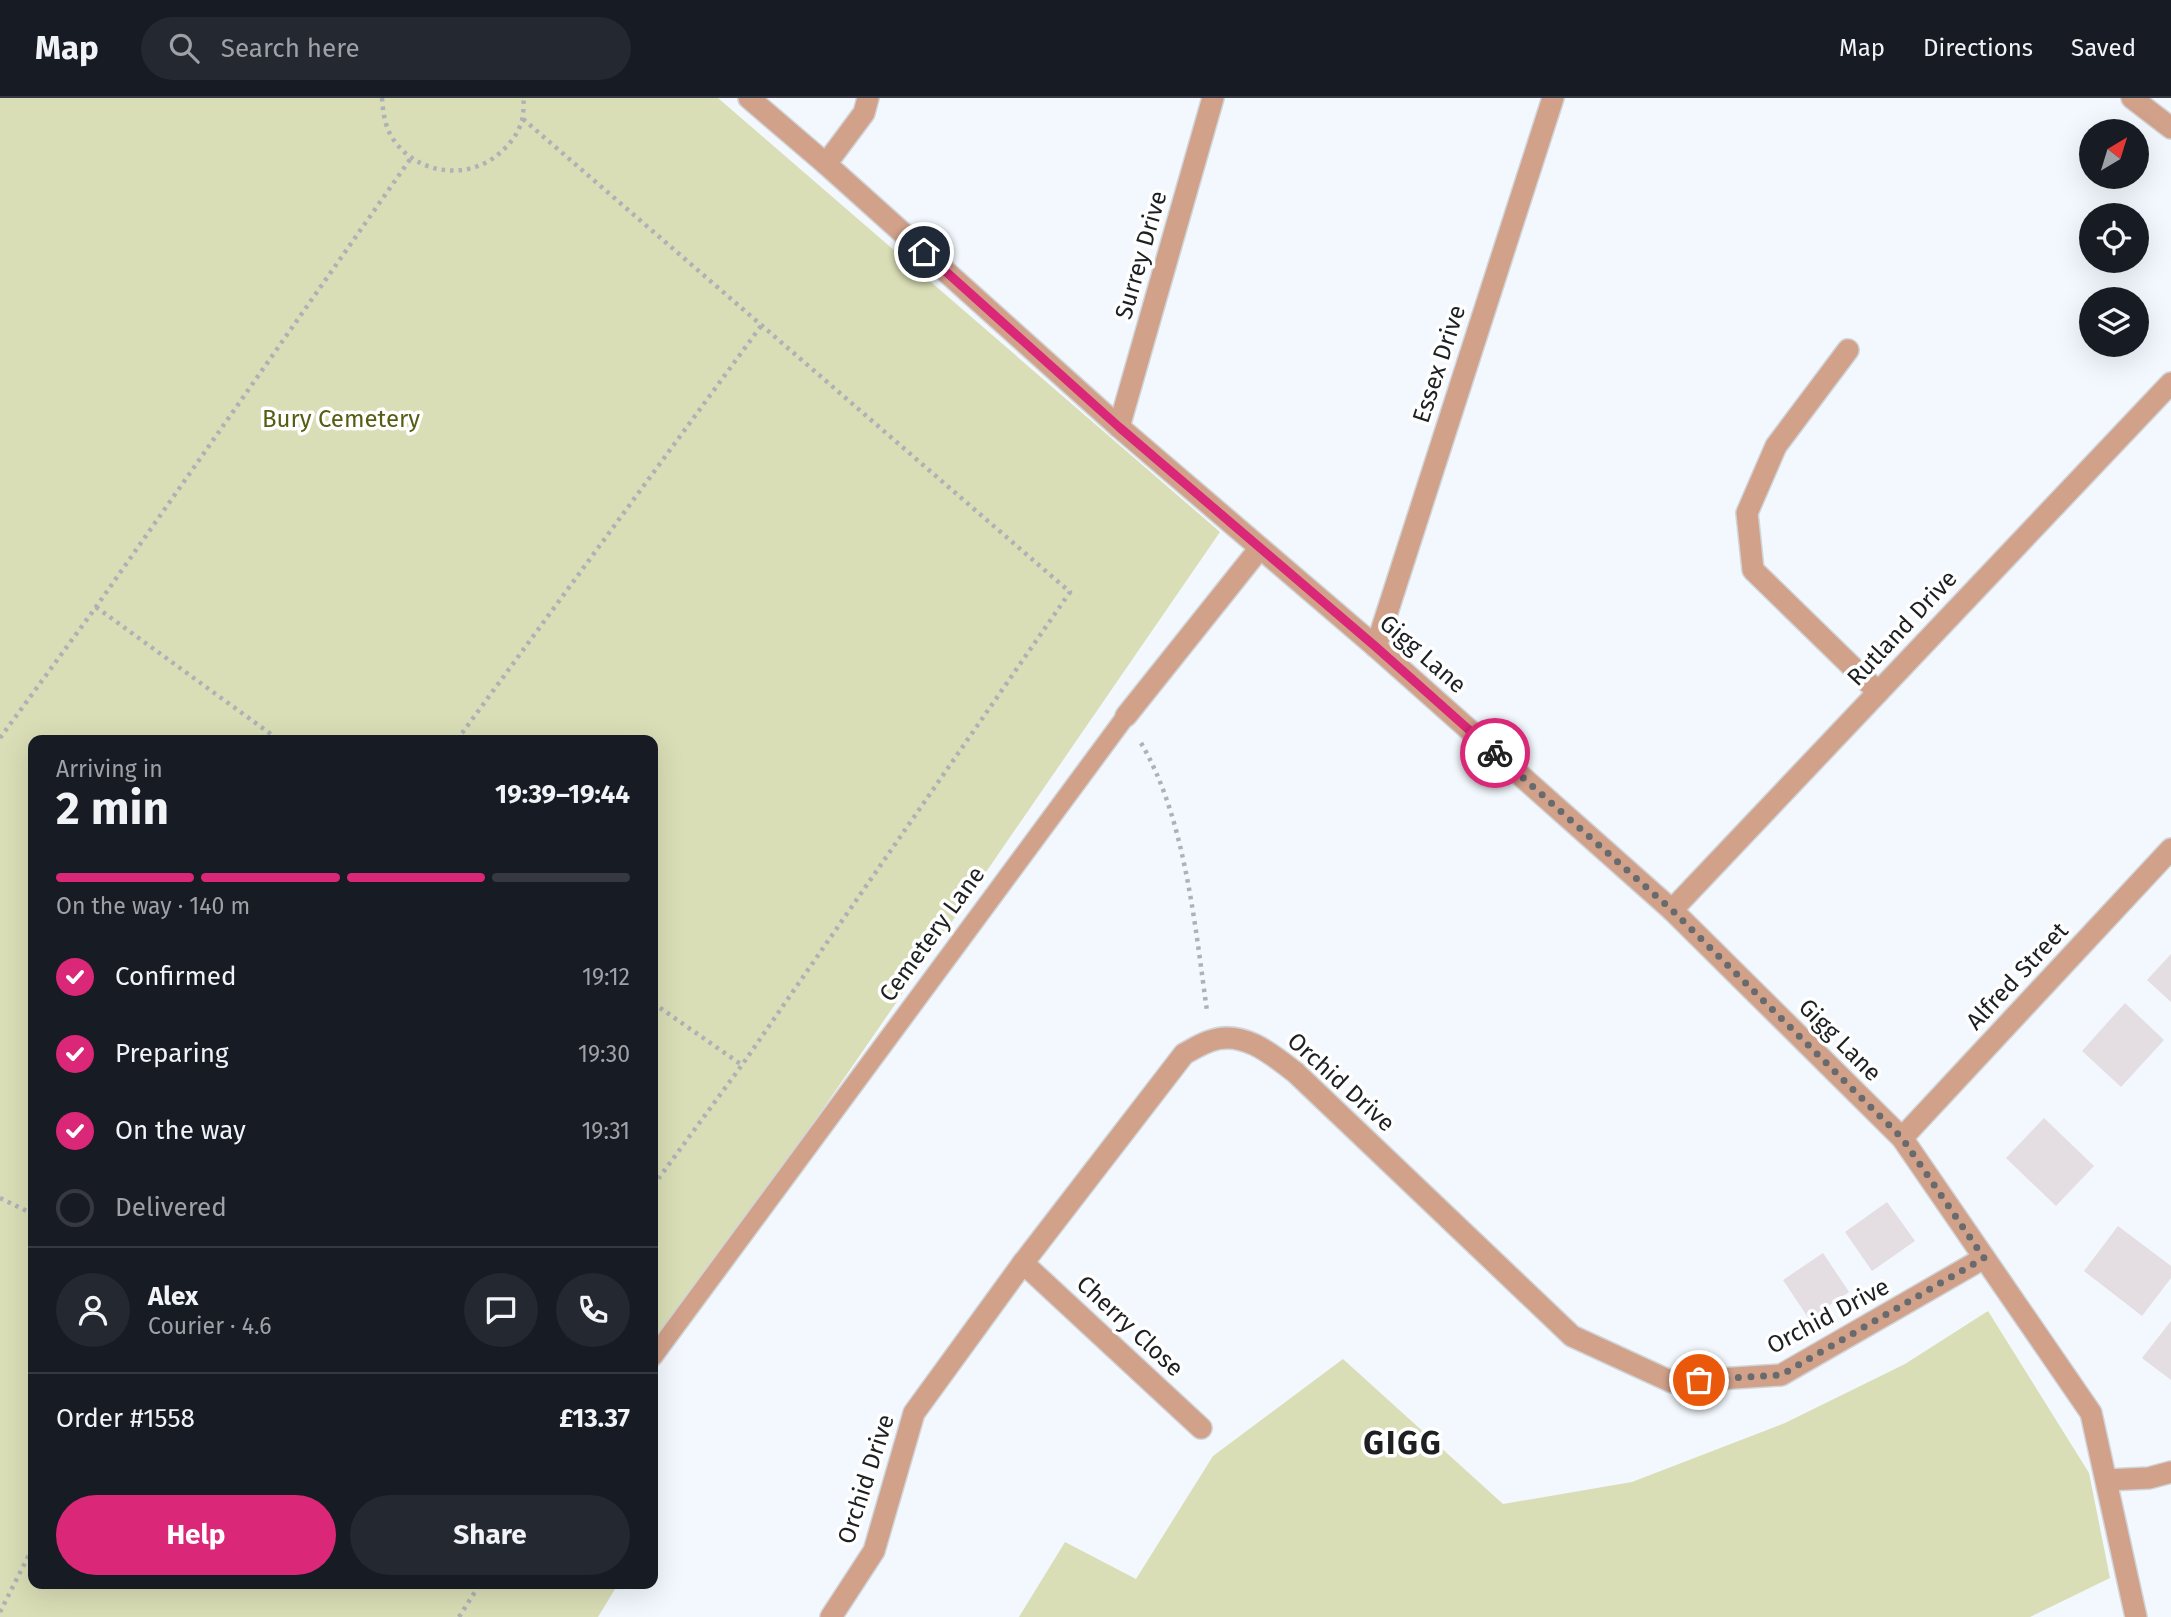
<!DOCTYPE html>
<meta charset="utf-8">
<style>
:root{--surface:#171b24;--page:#242831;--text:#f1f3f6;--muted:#9ea1a6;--line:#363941;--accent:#db2777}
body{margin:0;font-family:"Fira Sans",sans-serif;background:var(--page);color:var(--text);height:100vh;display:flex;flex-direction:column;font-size:26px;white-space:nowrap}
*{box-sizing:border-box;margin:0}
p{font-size:23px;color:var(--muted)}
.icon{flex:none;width:38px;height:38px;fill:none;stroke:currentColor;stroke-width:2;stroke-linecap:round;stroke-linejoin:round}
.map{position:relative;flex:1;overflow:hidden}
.drawer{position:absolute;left:28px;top:637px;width:630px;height:854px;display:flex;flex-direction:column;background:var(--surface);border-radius:14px;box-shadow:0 7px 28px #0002}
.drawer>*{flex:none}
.needle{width:46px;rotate:38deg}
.buttons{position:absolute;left:2079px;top:21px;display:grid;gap:14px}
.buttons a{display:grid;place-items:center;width:70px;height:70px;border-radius:50%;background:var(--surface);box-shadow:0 7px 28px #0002;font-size:35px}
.pin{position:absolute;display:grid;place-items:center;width:60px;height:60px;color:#fff;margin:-30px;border:4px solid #fff;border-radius:50%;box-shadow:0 2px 7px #0007}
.courier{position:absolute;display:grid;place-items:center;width:70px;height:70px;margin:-35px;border:5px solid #db2777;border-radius:50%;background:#fff;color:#222;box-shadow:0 2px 9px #0007}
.summary em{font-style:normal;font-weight:700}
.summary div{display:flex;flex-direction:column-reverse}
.summary{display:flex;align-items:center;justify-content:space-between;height:119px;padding:0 28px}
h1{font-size:46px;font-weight:700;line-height:52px}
.bar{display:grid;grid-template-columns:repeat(4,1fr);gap:10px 7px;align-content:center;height:84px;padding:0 28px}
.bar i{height:9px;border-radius:5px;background:var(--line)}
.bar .current{background:var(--accent)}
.bar p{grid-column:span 4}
.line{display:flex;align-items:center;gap:18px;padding:0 28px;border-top:2px solid var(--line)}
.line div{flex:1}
.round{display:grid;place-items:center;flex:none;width:74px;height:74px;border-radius:37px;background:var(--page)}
ol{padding:0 28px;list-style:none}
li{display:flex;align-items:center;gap:21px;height:77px}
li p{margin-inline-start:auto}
li .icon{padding:7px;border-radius:50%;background:var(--accent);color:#fff;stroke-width:4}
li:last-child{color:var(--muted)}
li i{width:38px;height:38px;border:4px solid var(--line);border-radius:50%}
.cta{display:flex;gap:14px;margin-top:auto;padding:14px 28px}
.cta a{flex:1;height:80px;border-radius:42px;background:var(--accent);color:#fff;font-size:28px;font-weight:700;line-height:80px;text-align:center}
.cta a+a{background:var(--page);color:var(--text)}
header{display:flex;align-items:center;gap:42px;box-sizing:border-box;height:98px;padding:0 35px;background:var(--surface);border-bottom:2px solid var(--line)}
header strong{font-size:33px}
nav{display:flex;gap:38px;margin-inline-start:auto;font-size:24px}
.search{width:490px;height:63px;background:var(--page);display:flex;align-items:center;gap:18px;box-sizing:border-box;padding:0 24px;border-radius:38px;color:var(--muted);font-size:26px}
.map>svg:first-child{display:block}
.green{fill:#d9deb6}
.building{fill:#e4dee3}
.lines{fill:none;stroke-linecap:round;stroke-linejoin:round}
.service-casing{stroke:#d0d5da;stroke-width:21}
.minor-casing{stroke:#d0d5da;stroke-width:24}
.path{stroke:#aeb2b6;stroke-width:4.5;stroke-dasharray:3.5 5;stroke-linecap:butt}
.service{stroke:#d1a18a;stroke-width:18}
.minor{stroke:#d1a18a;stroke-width:21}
.done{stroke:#686b6e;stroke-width:7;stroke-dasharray:0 12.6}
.route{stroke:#db2777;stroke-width:9}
.labels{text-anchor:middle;stroke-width:7;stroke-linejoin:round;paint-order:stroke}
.street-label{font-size:24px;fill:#1d1f21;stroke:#fff}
.park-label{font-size:24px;fill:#575d13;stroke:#fff}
.district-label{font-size:32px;font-weight:bold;letter-spacing:2px;fill:#1d1f21;stroke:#fff}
</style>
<header>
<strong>Map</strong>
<div class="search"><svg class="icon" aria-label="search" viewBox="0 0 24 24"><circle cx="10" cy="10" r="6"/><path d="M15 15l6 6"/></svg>Search here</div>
<nav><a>Map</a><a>Directions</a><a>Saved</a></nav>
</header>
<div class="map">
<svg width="2171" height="1519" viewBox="0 0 2171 1519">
<rect width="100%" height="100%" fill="#f2f8fd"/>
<!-- green -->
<g class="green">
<path d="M 0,0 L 718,0 L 1220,434 L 653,1258 L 653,642 L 33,642 L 33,1486 L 618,1486 L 598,1519 L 0,1519 Z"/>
<path d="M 1988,1213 L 2089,1375 L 2110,1480 L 2030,1519 L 1019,1519 L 1065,1444 L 1136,1481 L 1213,1358 L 1343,1261 L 1503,1406 L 1632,1384 L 1785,1325 L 1905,1266 Z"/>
</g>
<!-- building -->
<g class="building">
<path d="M 2171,856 L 2171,904 L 2147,882 Z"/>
<path d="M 2125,905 L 2164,942 L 2121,989 L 2082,953 Z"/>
<path d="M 2044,1020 L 2094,1068 L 2056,1108 L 2006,1060 Z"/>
<path d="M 1887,1104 L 1915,1143 L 1872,1173 L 1845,1134 Z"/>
<path d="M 2118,1128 L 2171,1168 L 2171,1180 L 2142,1218 L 2084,1173 Z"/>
<path d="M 1823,1155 L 1849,1194 L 1809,1221 L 1783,1182 Z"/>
<path d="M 2171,1223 L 2171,1282 L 2142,1260 Z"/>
</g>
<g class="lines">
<defs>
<path id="service" d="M 653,1259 L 1126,618"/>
<g id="minor">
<path d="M 749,0 L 826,66 L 1119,329 L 1376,549 L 1672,812 L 1902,1040 L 2091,1315 L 2136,1519"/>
<path d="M 2132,0 L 2171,30"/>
<path d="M 826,66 L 864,15 L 868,0"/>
<path d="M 1848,252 L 1776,348 L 1747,415 L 1753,472 L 1878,594"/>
<path d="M 1119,329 L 1213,0"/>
<path d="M 1376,549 L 1553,0"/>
<path d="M 1126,618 L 1260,450"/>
<path d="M 1672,812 L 2171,285"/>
<path d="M 1902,1040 L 2171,751"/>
<path d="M 1023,1165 L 1201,1330"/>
<path d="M 2107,1382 L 2149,1380 L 2171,1374"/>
<path d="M 831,1519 L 874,1453 L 914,1315 L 1023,1165 L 1184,956 C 1193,951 1201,946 1210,943 C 1242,931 1272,956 1296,975 L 1572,1238 L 1672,1284 L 1781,1277 L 1984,1160"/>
</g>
</defs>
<!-- service casing -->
<use href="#service" class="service-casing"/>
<!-- minor casing -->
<use href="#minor" class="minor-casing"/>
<!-- path -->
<g class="path">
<path d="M 382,0 C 383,15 385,29 393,41 C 418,78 471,83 502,53 C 511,45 519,34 522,22 C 524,15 523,7 524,0"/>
<path d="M 523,21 L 1070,494 L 742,967 L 653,1088"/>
<path d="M 96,509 L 279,642"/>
<path d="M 0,640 L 96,509 L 411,60"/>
<path d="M 457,642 L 761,228"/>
<path d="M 1141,645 C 1185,719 1195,828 1207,913"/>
<path d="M 653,905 L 742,967"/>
<path d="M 0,1100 L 33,1116"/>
<path d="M 0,1514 L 33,1449"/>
<path d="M 459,1519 L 480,1486"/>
</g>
<!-- service -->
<use href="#service" class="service"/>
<!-- minor -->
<use href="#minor" class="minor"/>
</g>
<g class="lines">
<!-- done -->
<path class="done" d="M 1495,655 L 1672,812 L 1902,1040 L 1984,1160 L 1781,1277 L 1699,1282"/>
<!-- route -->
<path class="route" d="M 924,154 L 1119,329 L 1376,549 L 1495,655"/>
</g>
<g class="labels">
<!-- street labels -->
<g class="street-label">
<text transform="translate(1141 157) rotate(-74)" y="8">Surrey Drive</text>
<text transform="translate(1439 266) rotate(-72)" y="8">Essex Drive</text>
<text transform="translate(1902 530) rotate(-47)" y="8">Rutland Drive</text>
<text transform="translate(1423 556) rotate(41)" y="8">Gigg Lane</text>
<text transform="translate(932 836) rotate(-54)" y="8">Cemetery Lane</text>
<text transform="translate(2017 878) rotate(-47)" y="8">Alfred Street</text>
<text transform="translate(1840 942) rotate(45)" y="8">Gigg Lane</text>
<text transform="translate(1341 984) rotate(42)" y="8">Orchid Drive</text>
<text transform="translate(1828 1218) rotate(-28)" y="8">Orchid Drive</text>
<text transform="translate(1130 1228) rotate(43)" y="8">Cherry Close</text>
<text transform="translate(866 1381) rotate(-72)" y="8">Orchid Drive</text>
</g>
<!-- park labels -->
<g class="park-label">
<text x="341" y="329">Bury Cemetery</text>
</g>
<!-- district labels -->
<g class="district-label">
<text x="1403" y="1356">GIGG</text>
</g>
</g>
</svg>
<div class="buttons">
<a><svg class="needle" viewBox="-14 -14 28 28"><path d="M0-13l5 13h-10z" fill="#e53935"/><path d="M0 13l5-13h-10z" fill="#9ea1a6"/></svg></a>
<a><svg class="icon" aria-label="locate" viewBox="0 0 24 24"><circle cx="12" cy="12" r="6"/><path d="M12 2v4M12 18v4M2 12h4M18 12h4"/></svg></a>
<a><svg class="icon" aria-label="layers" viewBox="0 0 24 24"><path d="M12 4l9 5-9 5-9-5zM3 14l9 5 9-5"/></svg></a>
</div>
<div class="pin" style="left:1699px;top:1282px;background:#ea580c"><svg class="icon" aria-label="bag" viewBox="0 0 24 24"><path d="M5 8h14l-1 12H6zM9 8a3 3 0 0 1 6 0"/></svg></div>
<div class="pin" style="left:924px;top:154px;background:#1f2937"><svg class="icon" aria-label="home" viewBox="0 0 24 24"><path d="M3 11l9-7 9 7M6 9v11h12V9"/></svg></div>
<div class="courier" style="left:1495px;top:655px"><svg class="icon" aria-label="bike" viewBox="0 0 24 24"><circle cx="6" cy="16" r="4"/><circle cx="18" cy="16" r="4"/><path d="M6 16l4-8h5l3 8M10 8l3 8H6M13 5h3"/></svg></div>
<section class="drawer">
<div class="summary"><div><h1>2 min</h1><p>Arriving in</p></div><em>19:39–19:44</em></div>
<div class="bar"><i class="current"></i><i class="current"></i><i class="current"></i><i></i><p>On the way · 140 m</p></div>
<ol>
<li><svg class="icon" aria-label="check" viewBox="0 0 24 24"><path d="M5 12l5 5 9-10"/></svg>Confirmed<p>19:12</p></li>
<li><svg class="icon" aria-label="check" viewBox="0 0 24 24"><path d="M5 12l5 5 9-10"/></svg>Preparing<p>19:30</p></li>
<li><svg class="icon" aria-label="check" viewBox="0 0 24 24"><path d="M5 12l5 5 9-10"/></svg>On the way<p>19:31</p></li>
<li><i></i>Delivered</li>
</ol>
<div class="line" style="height:126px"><a class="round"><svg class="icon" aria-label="person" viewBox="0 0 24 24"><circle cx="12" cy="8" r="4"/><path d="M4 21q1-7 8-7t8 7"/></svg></a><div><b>Alex</b><p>Courier · 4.6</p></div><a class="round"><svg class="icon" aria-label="chat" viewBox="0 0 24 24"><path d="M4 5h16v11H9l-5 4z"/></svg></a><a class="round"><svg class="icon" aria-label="phone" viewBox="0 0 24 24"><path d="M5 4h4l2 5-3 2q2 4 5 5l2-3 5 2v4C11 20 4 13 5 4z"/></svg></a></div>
<div class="line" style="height:91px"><div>Order #1558</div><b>£13.37</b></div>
<div class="cta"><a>Help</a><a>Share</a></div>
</section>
</div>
